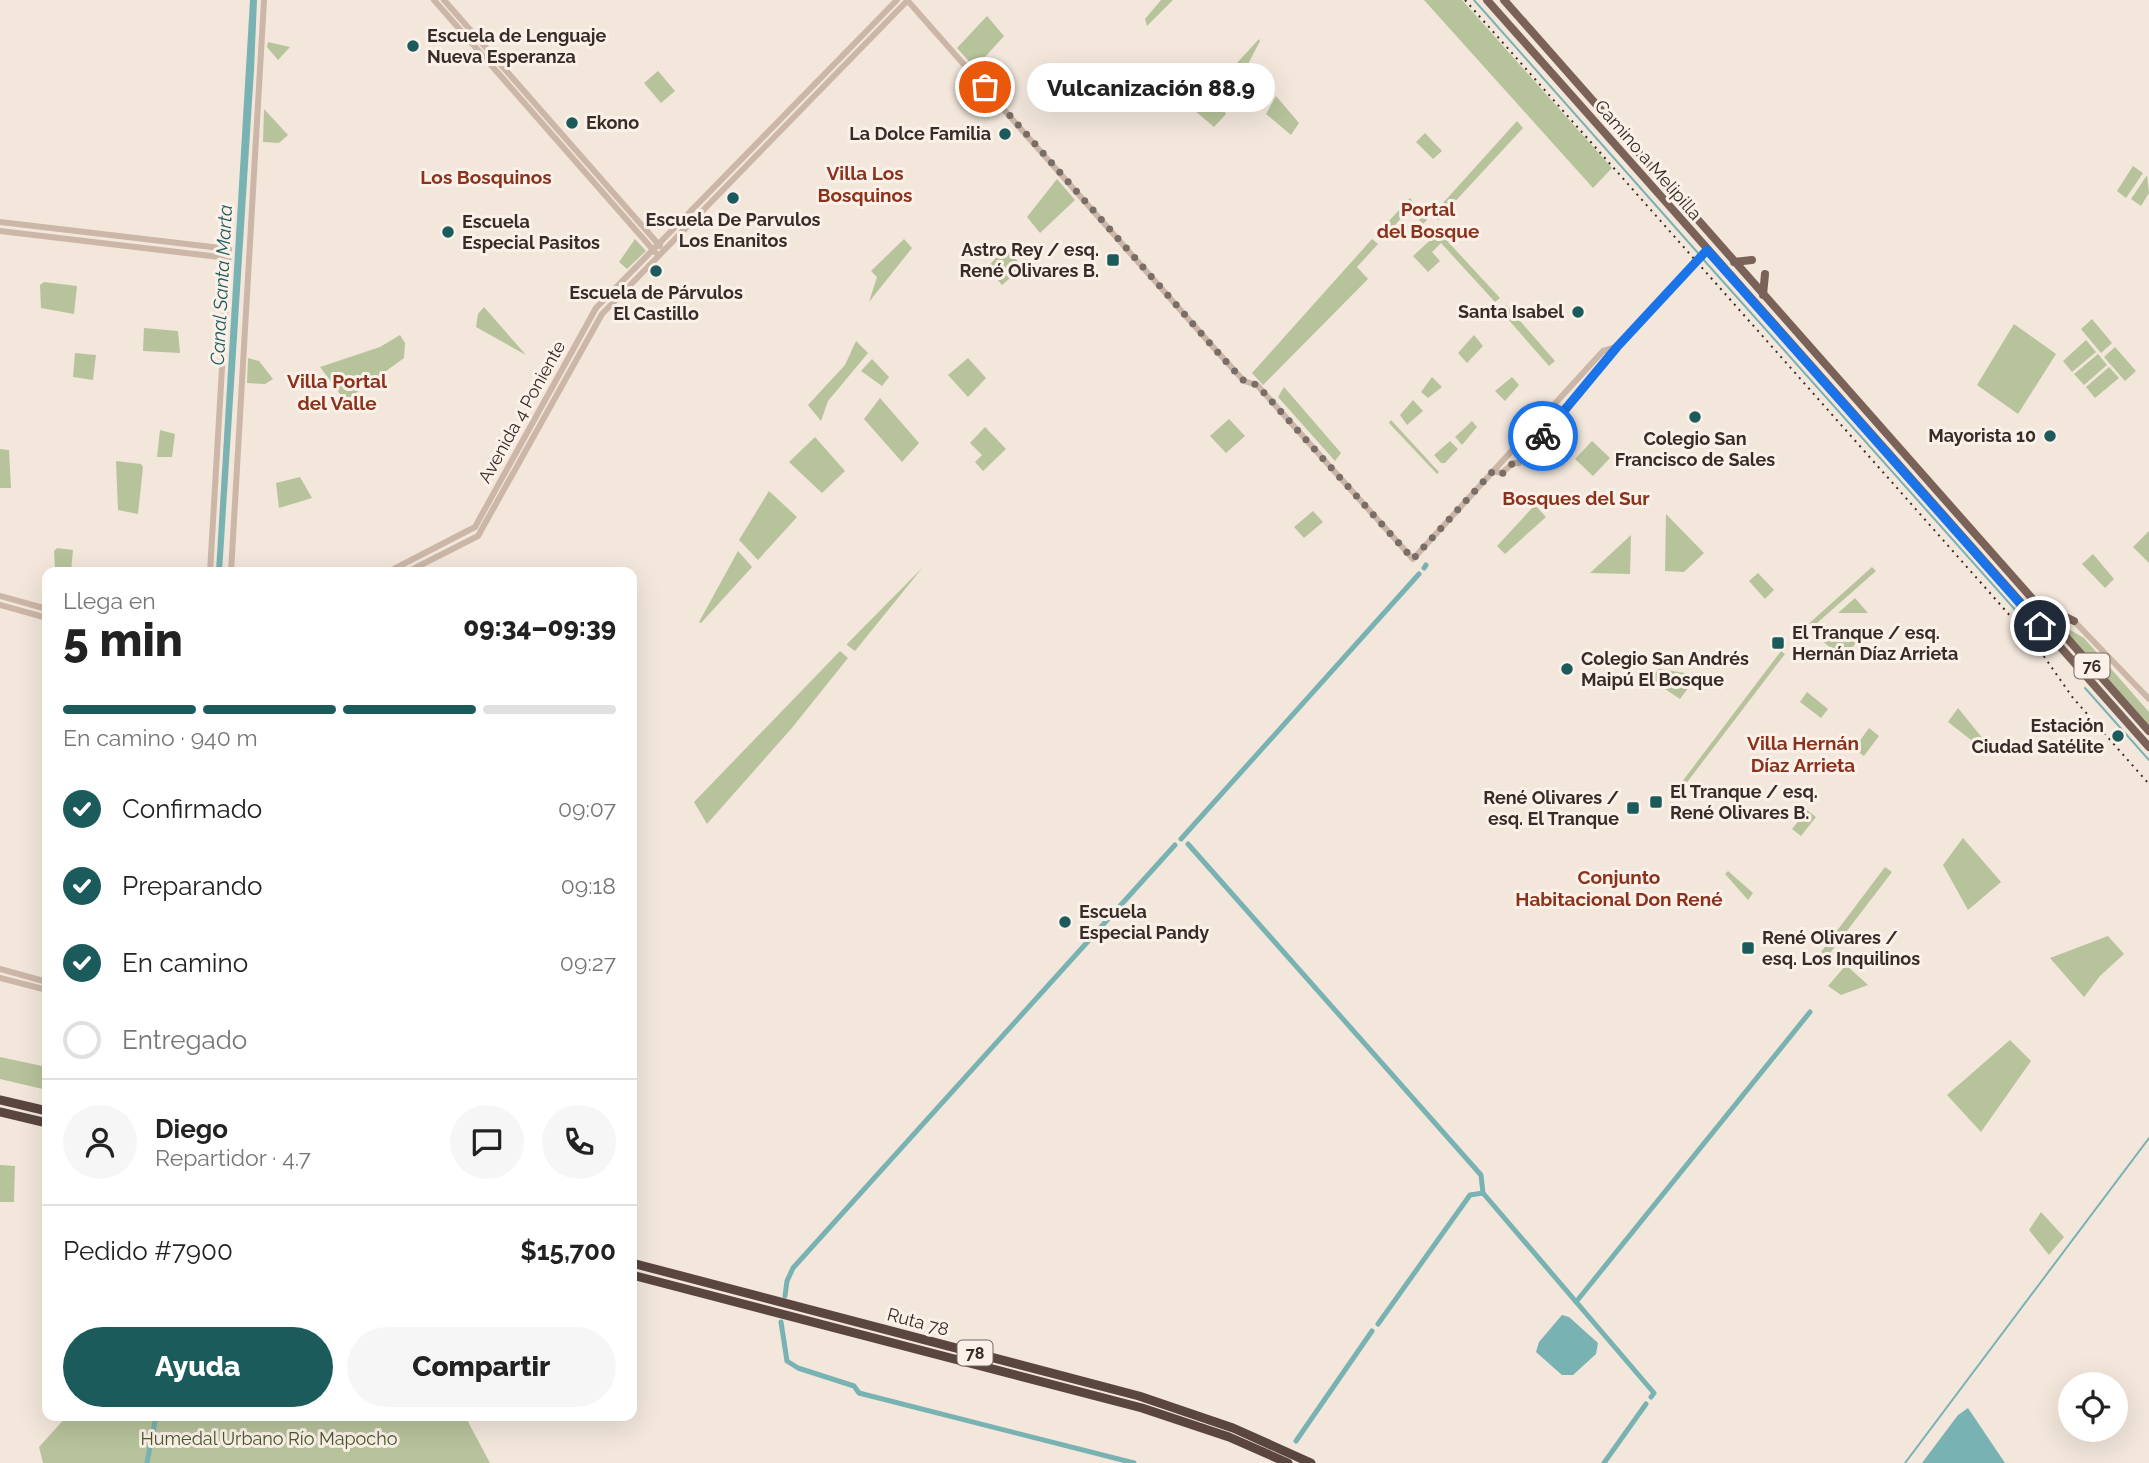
<!DOCTYPE html>
<html lang="es">
<meta charset="utf-8">
<style>
:root{--surface:#fff;--page:#f6f6f6;--text:#222;--muted:#767676;--line:#e0e0e0;--accent:#1b5b5c}
body{margin:0;font-family:Raleway,sans-serif;background:var(--page);color:var(--text);height:100vh;display:flex;flex-direction:column;font-size:26px;white-space:nowrap}
*{box-sizing:border-box;margin:0}
p{font-size:23px;color:var(--muted)}
.icon{flex:none;width:38px;height:38px;fill:none;stroke:currentColor;stroke-width:2;stroke-linecap:round;stroke-linejoin:round}
.map{position:relative;flex:1;overflow:hidden}
.details{position:absolute;left:42px;top:567px;width:595px;height:854px;display:flex;flex-direction:column;background:var(--surface);border-radius:14px;box-shadow:0 7px 28px #0002}
.details>*{flex:none}
.fabs{position:absolute;left:2058px;top:1372px;display:grid;gap:14px}
.fabs a{display:grid;place-items:center;width:70px;height:70px;border-radius:50%;background:var(--surface);box-shadow:0 7px 28px #0002;font-size:35px}
.pin{position:absolute;display:grid;place-items:center;width:60px;height:60px;color:#fff;margin:-30px;border:4px solid #fff;border-radius:50%;box-shadow:0 2px 7px #0007}
.courier{position:absolute;display:grid;place-items:center;width:70px;height:70px;margin:-35px;border:5px solid #1a73e8;border-radius:50%;background:#fff;color:#222;box-shadow:0 2px 9px #0007}
.bubble{position:absolute;height:49px;border-radius:24px;background:var(--surface);box-shadow:0 7px 28px #0002;font-size:23px;font-weight:800;line-height:49px;text-align:center}
.summary em{font-style:normal;font-weight:800}
.summary div{display:flex;flex-direction:column-reverse}
.summary{display:flex;align-items:center;justify-content:space-between;height:119px;padding:0 21px}
h1{font-size:46px;font-weight:800;line-height:52px}
.bar{display:grid;grid-template-columns:repeat(4,1fr);gap:10px 7px;align-content:center;height:84px;padding:0 21px}
.bar i{height:9px;border-radius:5px;background:var(--line)}
.bar .on{background:var(--accent)}
.bar p{grid-column:span 4}
.line{display:flex;align-items:center;gap:18px;padding:0 21px;border-top:2px solid var(--line)}
.line div{flex:1}
.round{display:grid;place-items:center;flex:none;width:74px;height:74px;border-radius:37px;background:var(--page)}
ol{padding:0 21px;list-style:none}
li{display:flex;align-items:center;gap:21px;height:77px}
li p{margin-inline-start:auto}
li .icon{padding:7px;border-radius:50%;background:var(--accent);color:#fff;stroke-width:4}
li:last-child{color:var(--muted)}
li i{width:38px;height:38px;border:4px solid var(--line);border-radius:50%}
.cta{display:flex;gap:14px;margin-top:auto;padding:14px 21px}
.cta a{flex:1;height:80px;border-radius:42px;background:var(--accent);color:#fff;font-size:28px;font-weight:800;line-height:80px;text-align:center}
.cta a+a{background:var(--page);color:var(--text)}
.map>svg:first-child{display:block}
.green{fill:#b7c39b}
.water{fill:#79b2b2}
.lines{fill:none;stroke-linecap:round;stroke-linejoin:round}
.stream{stroke:#79b2b2;stroke-width:2}
.canal{stroke:#79b2b2;stroke-width:5}
.minor{stroke:#ccb6a7;stroke-width:6}
.major{stroke:#7b6258;stroke-width:8}
.highway{stroke:#5a463f;stroke-width:9}
.rail{stroke:#382c28;stroke-width:2;stroke-dasharray:2 5;stroke-linecap:butt}
.done{stroke:#796d67;stroke-width:7;stroke-dasharray:0 12.6}
.route{stroke:#1a73e8;stroke-width:9}
.poi-dot{fill:#1b5b5c;stroke:#fbf1e9;stroke-width:2.5}
.labels{text-anchor:middle;stroke-width:6;stroke-linejoin:round;paint-order:stroke}
.shield{fill:#fbf1e9;stroke:#726762;stroke-width:2}
.shield-label{font-size:16px;font-weight:bold;fill:#382c28}
.poi-label{font-size:18px;font-weight:bold;fill:#382c28;stroke:#fbf1e9;text-anchor:start}
.street-label{font-size:18px;fill:#382c28;stroke:#fbf1e9}
.park-label{font-size:18px;fill:#49582a;stroke:#fbf1e9}
.neighbourhood-label{font-size:19px;font-weight:bold;fill:#8b321d;stroke:#fbf1e9}
.water-label{font-size:19px;font-style:italic;fill:#1b5b5c;stroke:#fbf1e9}
</style>
<div class="map">
<svg width="2149" height="1463" viewBox="0 0 2149 1463">
<rect width="100%" height="100%" fill="#f3e7dc"/>
<!-- green -->
<g class="green">
<path d="M 1161,0 L 1173,0 L 1147,26 L 1145,19 Z"/>
<path d="M 1424,0 L 1462,0 L 1612,168 L 1593,188 Z"/>
<path d="M 987,16 L 1004,36 L 975,68 L 957,48 Z"/>
<path d="M 1259,39 L 1260,41 L 1224,110 L 1226,114 L 1214,127 L 1194,110 Z"/>
<path d="M 268,42 L 290,47 L 278,60 L 267,47 Z"/>
<path d="M 1133,63 L 1157,91 L 1143,107 L 1117,77 Z"/>
<path d="M 658,71 L 675,91 L 661,103 L 644,83 Z"/>
<path d="M 1276,96 L 1299,123 L 1291,135 L 1266,114 Z"/>
<path d="M 264,109 L 288,135 L 279,143 L 263,142 Z"/>
<path d="M 1517,121 L 1523,128 L 1438,220 L 1433,214 Z"/>
<path d="M 1425,133 L 1442,151 L 1433,159 L 1416,142 Z"/>
<path d="M 2133,166 L 2143,173 L 2126,198 L 2117,191 Z"/>
<path d="M 2147,175 L 2149,193 L 2141,206 L 2131,199 Z"/>
<path d="M 1057,179 L 1075,200 L 1040,233 L 1027,217 Z"/>
<path d="M 1410,198 L 1427,220 L 1423,224 L 1409,209 L 1383,239 L 1378,233 Z"/>
<path d="M 1439,232 L 1500,298 L 1495,302 L 1441,243 L 1432,252 L 1440,261 L 1428,272 L 1413,256 Z"/>
<path d="M 635,239 L 646,251 L 627,269 L 619,262 Z"/>
<path d="M 904,239 L 912,248 L 869,302 L 877,277 L 871,271 Z"/>
<path d="M 1372,239 L 1378,244 L 1357,267 L 1368,279 L 1263,385 L 1252,373 Z"/>
<path d="M 1005,247 L 1023,267 L 1002,285 L 987,268 Z"/>
<path d="M 44,282 L 77,286 L 74,314 L 41,308 L 40,285 Z"/>
<path d="M 1506,305 L 1555,361 L 1549,366 L 1500,310 Z"/>
<path d="M 484,307 L 526,355 L 476,327 L 478,314 Z"/>
<path d="M 2092,319 L 2112,343 L 2101,353 L 2081,329 Z"/>
<path d="M 2014,324 L 2056,354 L 2018,414 L 1977,385 Z"/>
<path d="M 144,328 L 178,331 L 180,353 L 143,351 Z"/>
<path d="M 400,335 L 405,343 L 404,358 L 345,401 L 320,367 L 380,347 Z"/>
<path d="M 1474,335 L 1483,346 L 1467,363 L 1458,353 Z"/>
<path d="M 2086,340 L 2096,352 L 2072,372 L 2063,361 Z"/>
<path d="M 856,341 L 868,353 L 828,401 L 821,421 L 808,405 L 845,365 Z"/>
<path d="M 2115,347 L 2136,371 L 2125,381 L 2104,357 Z"/>
<path d="M 75,353 L 96,355 L 93,380 L 73,377 Z"/>
<path d="M 2098,354 L 2107,365 L 2084,385 L 2074,374 Z"/>
<path d="M 248,358 L 259,361 L 273,379 L 265,384 L 247,383 Z"/>
<path d="M 968,358 L 986,378 L 968,397 L 948,375 Z"/>
<path d="M 872,359 L 889,377 L 882,386 L 861,371 Z"/>
<path d="M 2109,367 L 2119,378 L 2095,398 L 2086,387 Z"/>
<path d="M 1432,377 L 1442,387 L 1428,398 L 1421,392 Z"/>
<path d="M 1512,377 L 1519,385 L 1505,401 L 1495,391 Z"/>
<path d="M 1284,387 L 1341,453 L 1335,461 L 1278,397 Z"/>
<path d="M 880,398 L 919,443 L 902,462 L 864,419 Z"/>
<path d="M 1413,400 L 1423,411 L 1407,425 L 1400,415 Z"/>
<path d="M 1229,419 L 1245,436 L 1226,453 L 1210,436 Z"/>
<path d="M 1391,420 L 1439,472 L 1437,474 L 1389,423 Z"/>
<path d="M 1472,421 L 1477,427 L 1462,445 L 1455,437 Z"/>
<path d="M 985,427 L 1006,449 L 983,471 L 975,462 L 982,455 L 970,443 Z"/>
<path d="M 160,430 L 175,434 L 172,457 L 157,457 Z"/>
<path d="M 815,437 L 845,471 L 822,493 L 789,462 Z"/>
<path d="M 1450,441 L 1458,449 L 1445,463 L 1441,463 L 1434,455 Z"/>
<path d="M 1592,441 L 1610,458 L 1593,476 L 1575,459 Z"/>
<path d="M 0,449 L 9,450 L 11,488 L 0,488 Z"/>
<path d="M 116,461 L 141,464 L 143,467 L 138,514 L 118,510 Z"/>
<path d="M 300,477 L 312,498 L 279,508 L 276,483 Z"/>
<path d="M 769,491 L 797,517 L 758,560 L 739,540 Z"/>
<path d="M 1535,505 L 1546,517 L 1505,554 L 1497,546 Z"/>
<path d="M 1313,511 L 1323,522 L 1304,538 L 1294,527 Z"/>
<path d="M 1666,514 L 1704,553 L 1684,572 L 1665,571 Z"/>
<path d="M 2149,531 L 2149,563 L 2133,547 Z"/>
<path d="M 1631,535 L 1630,574 L 1590,573 Z"/>
<path d="M 57,548 L 73,550 L 71,572 L 55,568 L 54,551 Z"/>
<path d="M 738,551 L 752,567 L 701,623 L 699,622 Z"/>
<path d="M 2093,554 L 2114,579 L 2105,588 L 2082,564 Z"/>
<path d="M 923,567 L 855,651 L 847,645 L 847,644 Z"/>
<path d="M 1872,567 L 1876,571 L 1808,631 L 1805,627 Z"/>
<path d="M 1758,573 L 1774,590 L 1765,599 L 1749,581 Z"/>
<path d="M 1855,598 L 1868,613 L 1838,613 Z"/>
<path d="M 2058,623 L 2084,638 L 2149,712 L 2149,725 Z"/>
<path d="M 1822,630 L 1855,631 L 1855,644 L 1844,658 L 1817,637 Z"/>
<path d="M 840,651 L 848,658 L 791,729 L 707,824 L 694,802 Z"/>
<path d="M 1781,651 L 1785,654 L 1675,798 L 1672,795 Z"/>
<path d="M 1659,669 L 1685,673 L 1694,680 L 1680,699 L 1650,679 Z"/>
<path d="M 1807,692 L 1828,709 L 1821,718 L 1800,702 Z"/>
<path d="M 1958,708 L 1988,745 L 1984,750 L 1948,722 Z"/>
<path d="M 1869,728 L 1879,736 L 1864,756 L 1854,749 Z"/>
<path d="M 1807,810 L 1816,817 L 1801,836 L 1792,829 Z"/>
<path d="M 1963,838 L 2001,882 L 1968,910 L 1943,865 Z"/>
<path d="M 1885,867 L 1892,872 L 1827,957 L 1821,952 Z"/>
<path d="M 1728,871 L 1753,893 L 1748,900 L 1725,874 Z"/>
<path d="M 2108,936 L 2124,954 L 2100,976 L 2084,997 L 2050,958 Z"/>
<path d="M 1846,965 L 1868,985 L 1841,995 L 1828,986 Z"/>
<path d="M 2010,1040 L 2031,1061 L 1981,1132 L 1947,1095 Z"/>
<path d="M 0,1057 L 47,1067 L 47,1090 L 0,1079 Z"/>
<path d="M 0,1165 L 15,1166 L 14,1202 L 0,1202 Z"/>
<path d="M 2041,1212 L 2064,1237 L 2049,1255 L 2029,1230 Z"/>
<path d="M 67,1416 L 465,1416 L 490,1463 L 43,1463 L 39,1447 Z"/>
</g>
<!-- water -->
<g class="water">
<path d="M 250,0 L 257,0 L 254,70 L 222,572 L 216,572 Z"/>
<path d="M 1562,1315 L 1569,1317 L 1598,1343 L 1596,1354 L 1573,1375 L 1562,1375 L 1536,1352 L 1539,1342 Z"/>
<path d="M 1968,1408 L 2005,1463 L 1922,1463 L 1958,1415 Z"/>
</g>
<g class="lines">
<!-- stream -->
<g class="stream">
<path d="M 1474,0 L 1698,253"/>
<path d="M 1702,258 L 2051,650"/>
<path d="M 2085,688 L 2149,760"/>
<path d="M 1905,1463 L 2149,1138"/>
</g>
<!-- canal -->
<g class="canal">
<path d="M 1424,568 L 1426,565"/>
<path d="M 1181,839 L 1419,574"/>
<path d="M 1188,844 L 1481,1175 L 1483,1193 L 1654,1393 L 1651,1397"/>
<path d="M 785,1296 L 787,1281 L 793,1268 L 1175,845"/>
<path d="M 1576,1302 L 1810,1012"/>
<path d="M 781,1322 L 787,1361 L 798,1368 L 854,1386 L 859,1393 L 1134,1463"/>
<path d="M 1378,1324 L 1470,1195 L 1483,1193"/>
<path d="M 1296,1441 L 1372,1331"/>
<path d="M 147,1463 L 156,1416"/>
<path d="M 1604,1463 L 1646,1404"/>
</g>
<!-- minor -->
<g class="minor">
<path d="M 434,0 L 655,252"/>
<path d="M 444,0 L 660,246"/>
<path d="M 907,0 L 1214,348 L 1244,381 L 1257,385 L 1413,559 L 1603,351 L 1617,347"/>
<path d="M 0,222 L 229,249 L 210,572"/>
<path d="M 0,231 L 228,258"/>
<path d="M 1493,471 L 1502,473 L 1513,463 L 1519,463 L 1581,393 L 1589,379 L 1707,250"/>
<path d="M 231,572 L 264,0"/>
<path d="M 388,572 L 475,527 L 596,308 L 897,0"/>
<path d="M 407,572 L 478,536 L 602,314 L 908,0"/>
<path d="M 0,596 L 47,609"/>
<path d="M 0,605 L 47,618"/>
<path d="M 2074,621 L 2149,699"/>
<path d="M 0,969 L 47,982"/>
<path d="M 0,978 L 47,990"/>
</g>
<!-- major -->
<g class="major">
<path d="M 1487,0 L 2149,747"/>
<path d="M 1504,0 L 2149,731"/>
<path d="M 1734,262 L 1752,260"/>
<path d="M 1763,295 L 1765,274"/>
<path d="M 2039,604 L 2074,621"/>
</g>
<!-- highway -->
<g class="highway">
<path d="M 0,1100 L 47,1111"/>
<path d="M 0,1112 L 47,1123"/>
<path d="M 632,1263 L 1139,1396 L 1233,1428 L 1311,1463"/>
<path d="M 632,1275 L 1142,1408 L 1229,1437 L 1288,1463"/>
</g>
<!-- rail -->
<path class="rail" d="M 1465,0 L 2036,645 L 2073,698 L 2149,784"/>
</g>
<g class="lines">
<!-- done -->
<path class="done" d="M 985,87 L 1229,365 L 1244,381 L 1257,385 L 1413,559 L 1493,471 L 1502,474 L 1513,463 L 1519,463 L 1543,436"/>
<!-- route -->
<path class="route" d="M 1543,436 L 1617,347 L 1707,250 L 2040,626"/>
</g>
<!-- markers -->
<g class="poi-dot">
<circle cx="413" cy="46" r="7"/>
<circle cx="572" cy="123" r="7"/>
<circle cx="1005" cy="134" r="7"/>
<circle cx="733" cy="198" r="7"/>
<circle cx="448" cy="232" r="7"/>
<rect x="1106" y="253" width="14" height="14" rx="3.5"/>
<circle cx="656" cy="271" r="7"/>
<circle cx="1578" cy="312" r="7"/>
<circle cx="1695" cy="417" r="7"/>
<circle cx="2050" cy="436" r="7"/>
<rect x="1771" y="636" width="14" height="14" rx="3.5"/>
<circle cx="1567" cy="669" r="7"/>
<circle cx="2118" cy="736" r="7"/>
<rect x="1649" y="795" width="14" height="14" rx="3.5"/>
<rect x="1626" y="801" width="14" height="14" rx="3.5"/>
<circle cx="1065" cy="922" r="7"/>
<rect x="1741" y="941" width="14" height="14" rx="3.5"/>
</g>
<g class="labels">
<!-- shield labels -->
<g class="shield">
<rect x="2074.5" y="653.5" width="35" height="25" rx="5"/>
<rect x="957.5" y="1340.5" width="35" height="25" rx="5"/>
</g>
<g class="shield-label">
<text x="2092" y="672">76</text>
<text x="975" y="1359">78</text>
</g>
<!-- poi labels -->
<g class="poi-label">
<text x="427" y="42">Escuela de Lenguaje<tspan x="427" dy="21">Nueva Esperanza</tspan></text>
<text x="586" y="129">Ekono</text>
<text x="991" y="140" text-anchor="end">La Dolce Familia</text>
<text x="733" y="226" text-anchor="middle">Escuela De Parvulos<tspan x="733" dy="21">Los Enanitos</tspan></text>
<text x="462" y="228">Escuela<tspan x="462" dy="21">Especial Pasitos</tspan></text>
<text x="1099" y="256" text-anchor="end">Astro Rey / esq.<tspan x="1099" dy="21">René Olivares B.</tspan></text>
<text x="656" y="299" text-anchor="middle">Escuela de Párvulos<tspan x="656" dy="21">El Castillo</tspan></text>
<text x="1564" y="318" text-anchor="end">Santa Isabel</text>
<text x="2036" y="442" text-anchor="end">Mayorista 10</text>
<text x="1695" y="445" text-anchor="middle">Colegio San<tspan x="1695" dy="21">Francisco de Sales</tspan></text>
<text x="1792" y="639">El Tranque / esq.<tspan x="1792" dy="21">Hernán Díaz Arrieta</tspan></text>
<text x="1581" y="665">Colegio San Andrés<tspan x="1581" dy="21">Maipú El Bosque</tspan></text>
<text x="2104" y="732" text-anchor="end">Estación<tspan x="2104" dy="21">Ciudad Satélite</tspan></text>
<text x="1670" y="798">El Tranque / esq.<tspan x="1670" dy="21">René Olivares B.</tspan></text>
<text x="1619" y="804" text-anchor="end">René Olivares /<tspan x="1619" dy="21">esq. El Tranque</tspan></text>
<text x="1079" y="918">Escuela<tspan x="1079" dy="21">Especial Pandy</tspan></text>
<text x="1762" y="944">René Olivares /<tspan x="1762" dy="21">esq. Los Inquilinos</tspan></text>
</g>
<!-- street labels -->
<g class="street-label">
<text transform="translate(1648 160) rotate(49)" y="6">Camino a Melipilla</text>
<text transform="translate(522 412) rotate(-61)" y="6">Avenida 4 Poniente</text>
<text transform="translate(918 1322) rotate(15)" y="6">Ruta 78</text>
</g>
<!-- park labels -->
<g class="park-label">
<text x="269" y="1445">Humedal Urbano Río Mapocho</text>
</g>
<!-- neighbourhood labels -->
<g class="neighbourhood-label">
<text x="865" y="180">Villa Los<tspan x="865" dy="22">Bosquinos</tspan></text>
<text x="486" y="184">Los Bosquinos</text>
<text x="1428" y="216">Portal<tspan x="1428" dy="22">del Bosque</tspan></text>
<text x="337" y="388">Villa Portal<tspan x="337" dy="22">del Valle</tspan></text>
<text x="1576" y="505">Bosques del Sur</text>
<text x="1803" y="750">Villa Hernán<tspan x="1803" dy="22">Díaz Arrieta</tspan></text>
<text x="1619" y="884">Conjunto<tspan x="1619" dy="22">Habitacional Don René</tspan></text>
</g>
<!-- water labels -->
<g class="water-label">
<text transform="translate(221 285) rotate(-87)" y="7">Canal Santa Marta</text>
</g>
</g>
</svg>
<div class="fabs">
<a><svg class="icon" aria-label="locate" viewBox="0 0 24 24"><circle cx="12" cy="12" r="6"/><path d="M12 2v4M12 18v4M2 12h4M18 12h4"/></svg></a>
</div>
<div class="pin" style="left:985px;top:87px;background:#ea580c"><svg class="icon" aria-label="bag" viewBox="0 0 24 24"><path d="M5 8h14l-1 12H6zM9 8a3 3 0 0 1 6 0"/></svg></div>
<div class="pin" style="left:2040px;top:626px;background:#1f2937"><svg class="icon" aria-label="home" viewBox="0 0 24 24"><path d="M3 11l9-7 9 7M6 9v11h12V9"/></svg></div>
<div class="courier" style="left:1543px;top:436px"><svg class="icon" aria-label="bike" viewBox="0 0 24 24"><circle cx="6" cy="16" r="4"/><circle cx="18" cy="16" r="4"/><path d="M6 16l4-8h5l3 8M10 8l3 8H6M13 5h3"/></svg></div>
<div class="bubble" style="left:1027px;top:63px;width:248px">Vulcanización 88.9</div>
<section class="details">
<div class="summary"><div><h1>5 min</h1><p>Llega en</p></div><em>09:34–09:39</em></div>
<div class="bar"><i class="on"></i><i class="on"></i><i class="on"></i><i></i><p>En camino · 940 m</p></div>
<ol>
<li><svg class="icon" aria-label="check" viewBox="0 0 24 24"><path d="M5 12l5 5 9-10"/></svg>Confirmado<p>09:07</p></li>
<li><svg class="icon" aria-label="check" viewBox="0 0 24 24"><path d="M5 12l5 5 9-10"/></svg>Preparando<p>09:18</p></li>
<li><svg class="icon" aria-label="check" viewBox="0 0 24 24"><path d="M5 12l5 5 9-10"/></svg>En camino<p>09:27</p></li>
<li><i></i>Entregado</li>
</ol>
<div class="line" style="height:126px"><a class="round"><svg class="icon" aria-label="person" viewBox="0 0 24 24"><circle cx="12" cy="8" r="4"/><path d="M4 21q1-7 8-7t8 7"/></svg></a><div><b>Diego</b><p>Repartidor · 4.7</p></div><a class="round"><svg class="icon" aria-label="chat" viewBox="0 0 24 24"><path d="M4 5h16v11H9l-5 4z"/></svg></a><a class="round"><svg class="icon" aria-label="phone" viewBox="0 0 24 24"><path d="M5 4h4l2 5-3 2q2 4 5 5l2-3 5 2v4C11 20 4 13 5 4z"/></svg></a></div>
<div class="line" style="height:91px"><div>Pedido #7900</div><b>$15,700</b></div>
<div class="cta"><a>Ayuda</a><a>Compartir</a></div>
</section>
</div>
